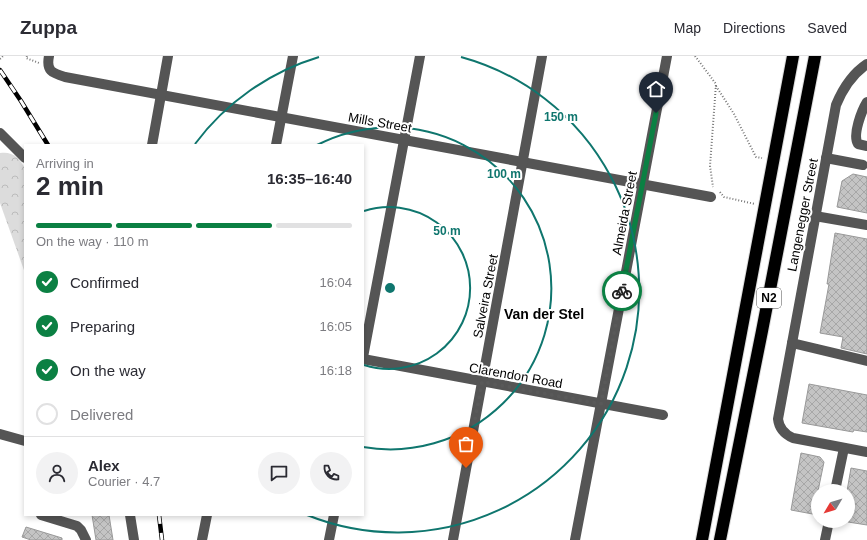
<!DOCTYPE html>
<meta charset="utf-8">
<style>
:root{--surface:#fff;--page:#f2f2f3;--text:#2b2b33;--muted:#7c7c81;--line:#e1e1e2;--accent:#0b8043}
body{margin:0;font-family:Helvetica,sans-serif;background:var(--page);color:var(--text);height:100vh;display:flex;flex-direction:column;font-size:15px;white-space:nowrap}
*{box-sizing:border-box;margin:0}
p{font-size:13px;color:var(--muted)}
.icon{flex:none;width:22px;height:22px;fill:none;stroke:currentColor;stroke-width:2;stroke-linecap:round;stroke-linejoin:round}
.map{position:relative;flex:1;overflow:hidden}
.drawer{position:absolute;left:24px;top:88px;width:340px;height:372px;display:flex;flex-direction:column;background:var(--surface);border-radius:0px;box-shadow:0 2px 6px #0003}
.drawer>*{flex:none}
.needle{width:26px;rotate:232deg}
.buttons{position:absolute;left:811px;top:428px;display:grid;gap:8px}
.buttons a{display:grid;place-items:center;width:44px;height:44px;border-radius:50%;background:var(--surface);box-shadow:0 2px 6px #0003;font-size:20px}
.pin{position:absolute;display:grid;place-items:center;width:34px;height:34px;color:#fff;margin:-41px -17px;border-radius:50% 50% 50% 0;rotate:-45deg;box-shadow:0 0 4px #0007}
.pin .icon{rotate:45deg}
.courier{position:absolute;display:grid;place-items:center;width:40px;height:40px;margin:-20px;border:3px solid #0b8043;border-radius:50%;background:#fff;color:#222;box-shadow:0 1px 5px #0007}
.summary em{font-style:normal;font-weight:600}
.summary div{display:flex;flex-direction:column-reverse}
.summary{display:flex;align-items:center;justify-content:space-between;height:68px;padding:0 12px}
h1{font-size:26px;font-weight:600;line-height:30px}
.bar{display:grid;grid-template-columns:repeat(4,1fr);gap:6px 4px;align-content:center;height:48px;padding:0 12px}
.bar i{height:5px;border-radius:3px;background:var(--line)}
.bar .selected{background:var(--accent)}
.bar p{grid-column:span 4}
.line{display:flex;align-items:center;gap:10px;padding:0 12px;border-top:1px solid var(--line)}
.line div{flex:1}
.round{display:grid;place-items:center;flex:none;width:42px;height:42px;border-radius:21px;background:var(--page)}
ol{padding:0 12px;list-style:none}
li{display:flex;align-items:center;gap:12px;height:44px}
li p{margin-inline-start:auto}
li .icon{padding:4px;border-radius:50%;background:var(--accent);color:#fff;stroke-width:4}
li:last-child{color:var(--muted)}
li i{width:22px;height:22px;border:2px solid var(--line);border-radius:50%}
header{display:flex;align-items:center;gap:24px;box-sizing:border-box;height:56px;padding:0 20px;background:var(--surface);border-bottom:1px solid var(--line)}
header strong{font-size:19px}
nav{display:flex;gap:22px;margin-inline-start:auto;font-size:14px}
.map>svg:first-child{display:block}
.forest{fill:url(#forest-crowns)}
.building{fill:url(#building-cross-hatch);stroke:#999}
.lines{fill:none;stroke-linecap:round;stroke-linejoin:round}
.highway-casing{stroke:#dbdbdb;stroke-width:14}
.path{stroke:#777;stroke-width:2;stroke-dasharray:1 2;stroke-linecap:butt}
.minor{stroke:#555;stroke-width:10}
.highway{stroke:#000;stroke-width:12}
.rail-casing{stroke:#000;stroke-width:4.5}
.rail{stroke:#fff;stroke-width:3;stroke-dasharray:9;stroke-linecap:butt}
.done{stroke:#595959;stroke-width:4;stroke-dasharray:0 7.2}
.route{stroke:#0b8043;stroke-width:5}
.ring{fill:none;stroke:#0f766e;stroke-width:2}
.labels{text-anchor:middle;stroke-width:4;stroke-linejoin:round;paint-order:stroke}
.shield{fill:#fff;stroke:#4c4c4c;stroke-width:1}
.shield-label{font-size:12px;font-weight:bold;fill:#000}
.street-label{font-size:13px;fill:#000;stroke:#fff}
.neighbourhood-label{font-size:14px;font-weight:bold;fill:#000;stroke:#fff}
.centre{fill:#0f766e;stroke:#fff;stroke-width:2}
.ring-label{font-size:12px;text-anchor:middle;font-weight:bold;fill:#0f766e;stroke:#fff;stroke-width:4;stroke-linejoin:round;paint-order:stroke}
</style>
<header>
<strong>Zuppa</strong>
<nav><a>Map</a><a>Directions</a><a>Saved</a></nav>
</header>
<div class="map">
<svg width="867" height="484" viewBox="0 0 867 484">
<defs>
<pattern id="forest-crowns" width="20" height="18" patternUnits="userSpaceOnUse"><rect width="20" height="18" fill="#dcdcdc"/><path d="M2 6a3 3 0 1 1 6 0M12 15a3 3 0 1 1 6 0" fill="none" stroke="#bbb"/></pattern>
<pattern id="building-cross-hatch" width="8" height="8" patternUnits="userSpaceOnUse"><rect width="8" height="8" fill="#c4c4c4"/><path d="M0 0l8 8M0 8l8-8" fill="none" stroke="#a7a7a7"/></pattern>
</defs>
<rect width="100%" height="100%" fill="#fff"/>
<!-- forest -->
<path class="forest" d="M 0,97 C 13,95 19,102 25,112 L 25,217 L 0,147 Z"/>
<!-- building -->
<g class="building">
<path d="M 853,118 L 867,121 L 867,157 L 837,151 L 842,125 Z"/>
<path d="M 835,177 L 867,183 L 867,298 L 841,292 L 843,281 L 820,277 L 829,228 L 827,228 Z"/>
<path d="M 809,328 L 867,339 L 867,376 L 854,374 L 853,376 L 802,367 Z"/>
<path d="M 801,397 L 820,401 L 824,406 L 818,435 L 818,459 L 791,454 Z"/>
<path d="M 851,412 L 867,415 L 867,469 L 848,466 L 848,435 L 847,435 Z"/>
<path d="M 92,459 L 109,459 L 113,484 L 96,484 Z"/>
<path d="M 26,471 L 62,482 L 62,484 L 31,484 L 22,481 Z"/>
</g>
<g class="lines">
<defs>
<g id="highway">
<path d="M 702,484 L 793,0"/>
<path d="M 720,484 L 762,275 L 815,0"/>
</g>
</defs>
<!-- highway casing -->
<use href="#highway" class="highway-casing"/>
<!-- path -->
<g class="path">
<path d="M 27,0 L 26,2 L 39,7"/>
<path d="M 695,0 L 716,28 L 710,110 L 713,131"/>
<path d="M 0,3 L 3,0"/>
<path d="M 716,30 L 734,58 L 756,101 L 762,102"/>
<path d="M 720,136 L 724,141 L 755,148"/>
</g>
<!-- minor -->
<g class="minor">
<path d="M 49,0 C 46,15 52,17 65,21 L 711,141"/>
<path d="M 867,8 C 852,18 843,32 836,49 L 778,363 C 779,372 784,378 793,382 L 867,396"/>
<path d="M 867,46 C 862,54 852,79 858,88 L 867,90"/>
<path d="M 0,77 L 25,102"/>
<path d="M 152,89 L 168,0"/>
<path d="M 276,89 L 293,0"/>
<path d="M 826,102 L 863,109"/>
<path d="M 815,160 L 867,169"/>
<path d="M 792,287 L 867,305"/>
<path d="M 363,301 L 420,0"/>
<path d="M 363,303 L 663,359"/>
<path d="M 0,378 L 25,385"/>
<path d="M 835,435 L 844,392"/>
<path d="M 41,459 L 77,470 L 81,474 L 86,484"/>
<path d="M 130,459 L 134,484"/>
<path d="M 202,484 L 207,459"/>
<path d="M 329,484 L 334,459"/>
<path d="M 453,484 L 542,0"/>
<path d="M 575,484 L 667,0"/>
<path d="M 825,484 L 829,465"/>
</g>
<!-- highway -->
<use href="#highway" class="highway"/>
<defs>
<g id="rail">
<path d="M 0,14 L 21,45 L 48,89"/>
<path d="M 159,459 L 162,484"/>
</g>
</defs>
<!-- rail casing -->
<use href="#rail" class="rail-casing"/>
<!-- rail -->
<use href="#rail" class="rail"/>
</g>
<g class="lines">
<!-- done -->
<path class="done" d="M 466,412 L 482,326 L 601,348 L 622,235"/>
<!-- route -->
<path class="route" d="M 622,235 L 656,57"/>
</g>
<!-- distance rings -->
<g class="ring">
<path d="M364 155A81 81 0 1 1 364 309"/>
<path d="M317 89A161 161 0 1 1 363 391"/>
<path d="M195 88A242 242 0 0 1 319 1M461 1A242 242 0 1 1 307 459"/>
</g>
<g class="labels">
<!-- shield labels -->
<rect class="shield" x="757" y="232" width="24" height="20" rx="3"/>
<g class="shield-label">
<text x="769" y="246">N2</text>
</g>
<!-- street labels -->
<g class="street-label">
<text transform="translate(380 66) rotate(10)" y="5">Mills Street</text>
<text transform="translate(624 157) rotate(-79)" y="5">Almeida Street</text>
<text transform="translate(802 159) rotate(-79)" y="5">Langenegger Street</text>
<text transform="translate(485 240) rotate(-79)" y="5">Salveira Street</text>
<text transform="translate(516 319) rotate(10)" y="5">Clarendon Road</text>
</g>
<!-- neighbourhood labels -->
<g class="neighbourhood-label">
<text x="544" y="263">Van der Stel</text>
</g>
</g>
<circle cx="390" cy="232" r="6" class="centre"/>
<g class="ring-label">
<text x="561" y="65">150 m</text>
<text x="504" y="122">100 m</text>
<text x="447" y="179">50 m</text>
</g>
</svg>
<div class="buttons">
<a><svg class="needle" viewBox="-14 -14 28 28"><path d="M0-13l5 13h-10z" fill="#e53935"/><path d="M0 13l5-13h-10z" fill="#7c7c81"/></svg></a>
</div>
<div class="pin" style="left:466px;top:412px;background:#ea580c"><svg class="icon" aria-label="bag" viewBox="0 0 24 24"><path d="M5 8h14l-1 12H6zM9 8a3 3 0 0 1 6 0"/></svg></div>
<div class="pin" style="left:656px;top:57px;background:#1f2937"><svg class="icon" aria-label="home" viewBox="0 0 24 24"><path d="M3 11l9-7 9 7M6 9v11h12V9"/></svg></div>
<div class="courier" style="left:622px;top:235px"><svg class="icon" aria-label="bike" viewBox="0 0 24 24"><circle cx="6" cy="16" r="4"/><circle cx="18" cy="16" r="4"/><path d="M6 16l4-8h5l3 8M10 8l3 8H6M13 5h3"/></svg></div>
<section class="drawer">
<div class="summary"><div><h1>2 min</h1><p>Arriving in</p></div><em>16:35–16:40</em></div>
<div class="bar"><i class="selected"></i><i class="selected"></i><i class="selected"></i><i></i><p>On the way · 110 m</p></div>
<ol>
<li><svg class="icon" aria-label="check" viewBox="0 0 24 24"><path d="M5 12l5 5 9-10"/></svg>Confirmed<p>16:04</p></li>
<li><svg class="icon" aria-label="check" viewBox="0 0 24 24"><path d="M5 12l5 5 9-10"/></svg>Preparing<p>16:05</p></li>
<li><svg class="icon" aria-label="check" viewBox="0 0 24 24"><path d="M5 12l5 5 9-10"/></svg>On the way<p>16:18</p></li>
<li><i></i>Delivered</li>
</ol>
<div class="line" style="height:72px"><a class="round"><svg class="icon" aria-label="person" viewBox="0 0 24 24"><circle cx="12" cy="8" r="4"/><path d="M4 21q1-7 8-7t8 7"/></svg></a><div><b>Alex</b><p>Courier · 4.7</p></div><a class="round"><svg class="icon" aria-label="chat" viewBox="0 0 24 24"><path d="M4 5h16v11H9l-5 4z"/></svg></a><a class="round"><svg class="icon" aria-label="phone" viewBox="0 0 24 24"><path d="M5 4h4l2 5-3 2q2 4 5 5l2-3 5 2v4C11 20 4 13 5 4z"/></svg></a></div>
</section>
</div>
